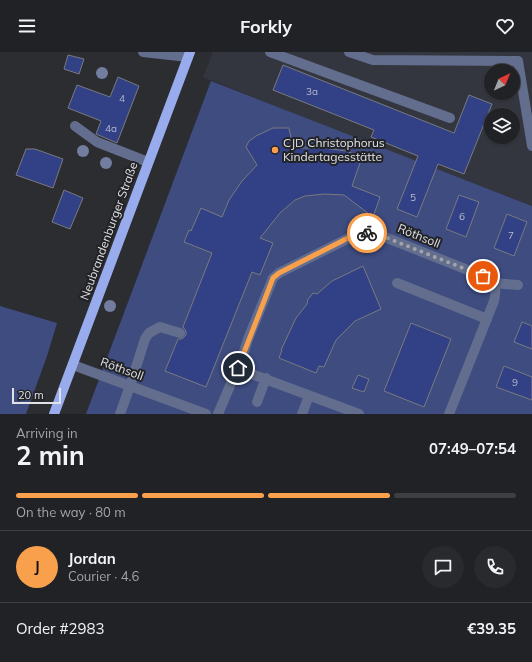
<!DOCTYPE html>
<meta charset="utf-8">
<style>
:root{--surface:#212225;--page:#292a2d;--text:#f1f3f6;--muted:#a2a4a7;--line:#3e3f42;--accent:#f9a04d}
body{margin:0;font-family:Mulish,sans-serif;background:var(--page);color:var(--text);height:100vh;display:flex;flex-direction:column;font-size:15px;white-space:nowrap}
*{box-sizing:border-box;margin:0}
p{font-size:13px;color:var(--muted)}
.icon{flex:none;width:22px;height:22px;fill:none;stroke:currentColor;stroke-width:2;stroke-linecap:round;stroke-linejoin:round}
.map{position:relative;height:362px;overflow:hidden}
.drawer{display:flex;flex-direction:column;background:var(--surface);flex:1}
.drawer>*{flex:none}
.needle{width:26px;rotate:43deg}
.controls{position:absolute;left:484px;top:12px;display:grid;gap:8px}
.controls a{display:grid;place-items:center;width:36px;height:36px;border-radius:50%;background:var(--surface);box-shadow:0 1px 3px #0004,0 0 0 1px var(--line);font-size:20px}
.scale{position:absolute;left:12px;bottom:10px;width:49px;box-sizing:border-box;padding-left:4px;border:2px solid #e1e2e5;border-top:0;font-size:11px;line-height:14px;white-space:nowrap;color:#e1e2e5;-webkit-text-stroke:3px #222327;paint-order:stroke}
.pin{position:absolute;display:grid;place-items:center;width:34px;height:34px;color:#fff;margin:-17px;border:2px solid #fff;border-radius:50%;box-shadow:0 1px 4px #0007}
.courier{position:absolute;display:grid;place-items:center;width:40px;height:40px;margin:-20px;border:3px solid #f9a04d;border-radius:50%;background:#fff;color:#222;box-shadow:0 1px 5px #0007}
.overview em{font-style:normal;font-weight:700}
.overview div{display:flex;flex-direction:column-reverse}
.overview{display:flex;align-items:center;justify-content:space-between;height:68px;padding:0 16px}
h1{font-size:26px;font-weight:700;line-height:30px}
.bar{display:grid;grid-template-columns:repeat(4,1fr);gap:6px 4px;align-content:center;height:48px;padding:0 16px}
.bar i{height:5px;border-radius:3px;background:var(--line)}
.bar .selected{background:var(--accent)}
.bar p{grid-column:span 4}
.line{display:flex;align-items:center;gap:10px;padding:0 16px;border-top:1px solid var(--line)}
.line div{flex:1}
.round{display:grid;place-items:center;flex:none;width:42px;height:42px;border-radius:21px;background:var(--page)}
header{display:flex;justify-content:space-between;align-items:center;height:52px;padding:0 16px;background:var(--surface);font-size:18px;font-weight:700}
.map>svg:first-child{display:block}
.built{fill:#34363f;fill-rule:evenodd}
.green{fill:#3e4c80}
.building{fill:#324185;stroke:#797a7f}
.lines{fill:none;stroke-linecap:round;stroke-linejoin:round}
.minor{stroke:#636d8d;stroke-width:10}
.major{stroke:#98aced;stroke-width:10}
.tree{fill:#727d9f}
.done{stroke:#a2a3a6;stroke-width:4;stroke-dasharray:0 7.2}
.route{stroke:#f9a04d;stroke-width:5}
.poi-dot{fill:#f9a04d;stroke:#222327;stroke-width:1.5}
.labels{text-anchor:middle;stroke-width:4;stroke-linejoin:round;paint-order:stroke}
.number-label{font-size:10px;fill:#b5bacd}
.poi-label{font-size:12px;fill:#e1e2e5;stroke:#222327;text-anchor:start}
.street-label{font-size:12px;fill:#e1e2e5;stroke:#222327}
</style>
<header><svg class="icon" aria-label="menu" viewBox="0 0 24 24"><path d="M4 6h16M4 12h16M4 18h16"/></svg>Forkly<svg class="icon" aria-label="heart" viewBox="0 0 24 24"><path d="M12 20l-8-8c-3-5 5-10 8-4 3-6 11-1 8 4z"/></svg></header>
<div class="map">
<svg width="532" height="362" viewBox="0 0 532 362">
<rect width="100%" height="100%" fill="#2c2d31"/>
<!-- built -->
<path class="built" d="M 213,0 L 532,0 L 532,154 L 368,91 L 203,25 ZM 491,19 L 513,19 L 513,41 L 491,41 ZM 491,63 L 513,63 L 513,85 L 491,85 Z"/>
<!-- green -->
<g class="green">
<path d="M 211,29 L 532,154 L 532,362 L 86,362 Z"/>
<path d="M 0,254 L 57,271 L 47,304 L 26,362 L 0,362 Z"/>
</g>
<!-- building -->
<g class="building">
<path d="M 68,3 L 84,7 L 79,22 L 64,17 Z"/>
<path d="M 283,13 L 454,81 L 469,43 L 492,52 L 464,122 L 438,112 L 417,165 L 397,157 L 418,104 L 371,85 L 374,78 L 273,38 Z"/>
<path d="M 118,25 L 139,34 L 117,91 L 96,82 L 101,69 L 68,56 L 77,33 L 110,45 Z"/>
<path d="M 273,76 L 289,76 L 293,96 L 324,96 L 346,99 L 362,105 L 352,134 L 380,145 L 373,165 L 344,143 L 324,142 L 305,144 L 295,148 L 280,161 L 260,186 L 273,191 L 260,223 L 252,220 L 206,335 L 165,319 L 178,287 L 182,287 L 186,283 L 186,279 L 183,275 L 212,201 L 184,190 L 189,178 L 191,179 L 201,156 L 222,165 L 229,148 L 242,129 L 257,113 L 246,95 L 249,89 L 256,84 Z"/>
<path d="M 26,97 L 35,97 L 63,107 L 53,136 L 16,123 Z"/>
<path d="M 64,138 L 83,146 L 70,177 L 52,170 Z"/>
<path d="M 459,143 L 479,150 L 466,185 L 446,177 Z"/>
<path d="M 507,162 L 527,170 L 514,204 L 494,196 Z"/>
<path d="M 363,214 L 381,257 L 355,269 L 336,288 L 324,315 L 319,314 L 316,321 L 279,306 L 282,298 L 281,298 L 296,266 L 307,252 L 308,247 L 310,245 L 313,241 L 317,242 L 332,229 Z"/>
<path d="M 522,270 L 532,274 L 532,297 L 514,290 Z"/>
<path d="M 411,271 L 451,287 L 424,355 L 384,339 Z"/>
<path d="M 504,314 L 532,325 L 532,348 L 496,335 Z"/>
<path d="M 358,323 L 369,327 L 364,340 L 352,336 Z"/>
</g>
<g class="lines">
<!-- minor -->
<g class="minor">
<path d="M 143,0 L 188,5"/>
<path d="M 270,0 L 450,66"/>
<path d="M 349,0 L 373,8 L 518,9 L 532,94"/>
<path d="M 75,74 L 97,90 L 148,110"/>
<path d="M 397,231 L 487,267"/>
<path d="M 493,231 L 518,233"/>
<path d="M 73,313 L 206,362"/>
<path d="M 238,317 L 359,362"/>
<path d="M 257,350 L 266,326"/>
<path d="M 120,362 L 130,334 L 145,287 L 149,281 L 160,275 L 180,281"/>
<path d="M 218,362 L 243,303 L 248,287 L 273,226 L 279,221 L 359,181 L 376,182 L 387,186 L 483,224 C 496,230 497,236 494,249 L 449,362"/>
<path d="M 302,362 L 309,344"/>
</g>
<!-- major -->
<path class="major" d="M 54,362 L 190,0"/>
</g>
<!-- trees -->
<g class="tree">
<circle cx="102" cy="21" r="6"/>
<circle cx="83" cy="99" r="6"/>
<circle cx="106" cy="111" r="6"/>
<circle cx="110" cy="254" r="6"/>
</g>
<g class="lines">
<!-- done -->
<path class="done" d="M 367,181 L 387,186 L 483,224"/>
<!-- route -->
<path class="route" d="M 238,316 L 273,226 L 279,221 L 358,181 L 367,181"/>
</g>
<!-- markers -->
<circle class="poi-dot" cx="275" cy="98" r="4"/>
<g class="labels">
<!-- number labels -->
<g class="number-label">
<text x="312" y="43">3a</text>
<text x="122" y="50">4</text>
<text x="111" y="80">4a</text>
<text x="413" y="149">5</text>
<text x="462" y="168">6</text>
<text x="511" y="187">7</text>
<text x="515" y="334">9</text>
</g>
<!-- poi labels -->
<g class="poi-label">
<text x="283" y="95">CJD Christophorus<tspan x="283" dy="14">Kindertagesstätte</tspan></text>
</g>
<!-- street labels -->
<g class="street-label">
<text transform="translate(109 179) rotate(-70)" y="4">Neubrandenburger Straße</text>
<text transform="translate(419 184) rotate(22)" y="4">Röthsoll</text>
<text transform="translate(122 317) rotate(20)" y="4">Röthsoll</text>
</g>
</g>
</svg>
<div class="controls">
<a><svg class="needle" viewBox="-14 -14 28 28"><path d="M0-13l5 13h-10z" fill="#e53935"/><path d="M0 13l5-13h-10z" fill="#a2a4a7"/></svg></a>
<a><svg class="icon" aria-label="layers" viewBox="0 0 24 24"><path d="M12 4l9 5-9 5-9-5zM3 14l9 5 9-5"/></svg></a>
</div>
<div class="scale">20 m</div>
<div class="pin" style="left:483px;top:224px;background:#ea580c"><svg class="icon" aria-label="bag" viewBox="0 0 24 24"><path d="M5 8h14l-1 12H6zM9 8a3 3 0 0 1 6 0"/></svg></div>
<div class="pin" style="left:238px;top:316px;background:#1f2937"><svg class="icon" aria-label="home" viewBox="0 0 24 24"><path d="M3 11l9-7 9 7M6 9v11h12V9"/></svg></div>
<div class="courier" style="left:367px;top:181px"><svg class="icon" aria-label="bike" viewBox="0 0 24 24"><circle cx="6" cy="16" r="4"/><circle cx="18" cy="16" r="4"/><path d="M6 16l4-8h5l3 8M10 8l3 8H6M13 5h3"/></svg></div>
</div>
<section class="drawer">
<div class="overview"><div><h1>2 min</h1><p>Arriving in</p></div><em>07:49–07:54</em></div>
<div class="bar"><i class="selected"></i><i class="selected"></i><i class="selected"></i><i></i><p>On the way · 80 m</p></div>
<div class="line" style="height:72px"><b class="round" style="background:var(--accent);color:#111">J</b><div><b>Jordan</b><p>Courier · 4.6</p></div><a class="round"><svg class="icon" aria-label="chat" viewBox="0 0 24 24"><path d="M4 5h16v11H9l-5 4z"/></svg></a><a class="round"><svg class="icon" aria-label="phone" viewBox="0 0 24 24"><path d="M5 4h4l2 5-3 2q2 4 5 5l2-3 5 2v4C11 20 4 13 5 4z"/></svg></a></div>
<div class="line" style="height:52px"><div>Order #2983</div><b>€39.35</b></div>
</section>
